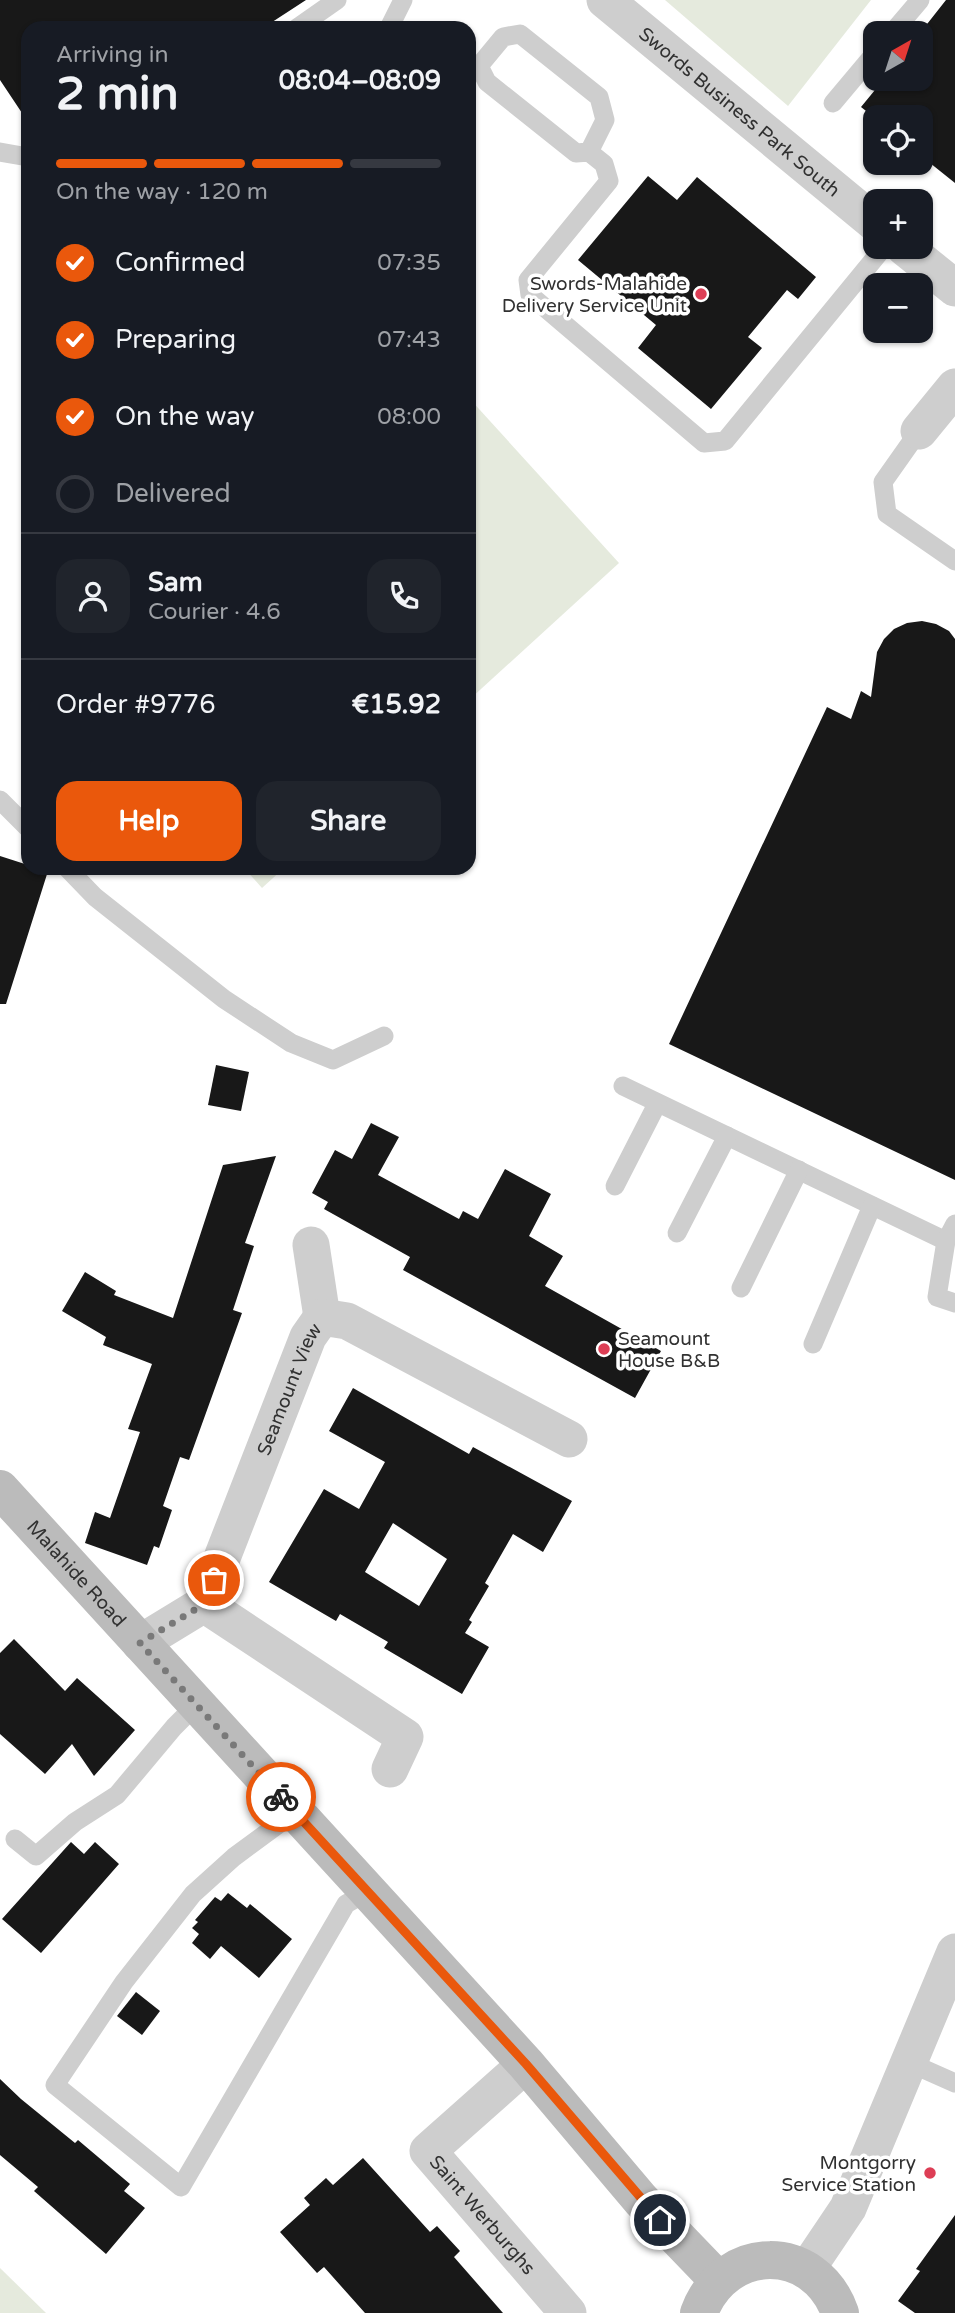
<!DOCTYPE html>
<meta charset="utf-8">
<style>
:root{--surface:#171b24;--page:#20242c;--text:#f1f3f6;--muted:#9ea1a6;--line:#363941;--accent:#ea580c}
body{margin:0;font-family:"Varela Round",sans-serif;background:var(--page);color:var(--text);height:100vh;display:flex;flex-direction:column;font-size:26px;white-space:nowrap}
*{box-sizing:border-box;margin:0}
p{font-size:23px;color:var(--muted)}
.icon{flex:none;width:38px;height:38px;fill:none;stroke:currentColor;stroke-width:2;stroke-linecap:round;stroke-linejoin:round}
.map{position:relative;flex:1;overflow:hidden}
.side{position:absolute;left:21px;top:21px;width:455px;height:854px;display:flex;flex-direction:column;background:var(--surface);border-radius:21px;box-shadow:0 2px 5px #0004}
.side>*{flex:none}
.needle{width:46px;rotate:39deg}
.controls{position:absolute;left:863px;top:21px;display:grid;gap:14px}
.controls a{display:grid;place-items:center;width:70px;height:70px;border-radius:14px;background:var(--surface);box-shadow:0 2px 5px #0004;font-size:35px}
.pin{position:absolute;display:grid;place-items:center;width:60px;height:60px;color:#fff;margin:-30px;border:4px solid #fff;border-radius:50%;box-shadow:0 2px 7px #0007}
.courier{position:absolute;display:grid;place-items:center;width:70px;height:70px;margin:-35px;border:5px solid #ea580c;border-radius:50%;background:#fff;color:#222;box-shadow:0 2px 9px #0007}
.headline em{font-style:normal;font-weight:700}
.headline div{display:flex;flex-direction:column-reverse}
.headline{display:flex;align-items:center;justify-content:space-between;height:119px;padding:0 35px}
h1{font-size:46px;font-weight:700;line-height:52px}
.bar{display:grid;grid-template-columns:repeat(4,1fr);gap:10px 7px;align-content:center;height:84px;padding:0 35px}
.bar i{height:9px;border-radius:5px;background:var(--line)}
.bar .on{background:var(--accent)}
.bar p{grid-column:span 4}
.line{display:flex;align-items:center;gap:18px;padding:0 35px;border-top:2px solid var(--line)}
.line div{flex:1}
.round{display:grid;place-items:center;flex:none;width:74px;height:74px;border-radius:21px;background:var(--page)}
ol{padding:0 35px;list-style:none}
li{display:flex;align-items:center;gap:21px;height:77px}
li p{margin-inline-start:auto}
li .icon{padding:7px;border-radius:50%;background:var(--accent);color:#fff;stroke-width:4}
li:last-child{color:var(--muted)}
li i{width:38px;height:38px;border:4px solid var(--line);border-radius:50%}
.button{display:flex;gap:14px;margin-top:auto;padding:14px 35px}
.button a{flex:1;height:80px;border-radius:21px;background:var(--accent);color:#fff;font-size:28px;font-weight:700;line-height:80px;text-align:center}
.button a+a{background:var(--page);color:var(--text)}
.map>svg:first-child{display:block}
.green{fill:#e5eadd}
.building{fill:#181818;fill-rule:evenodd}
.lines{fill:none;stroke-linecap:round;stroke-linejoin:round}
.lane{stroke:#cecece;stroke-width:19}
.street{stroke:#cecece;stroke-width:37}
.secondary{stroke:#bbb;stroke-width:38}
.done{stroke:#797979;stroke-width:7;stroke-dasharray:0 12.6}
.route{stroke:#ea580c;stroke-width:9}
.poi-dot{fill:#dd3e55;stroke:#fff;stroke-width:2.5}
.labels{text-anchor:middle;stroke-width:7;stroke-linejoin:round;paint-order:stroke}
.street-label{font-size:19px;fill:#313131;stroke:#fff}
.poi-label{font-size:19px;fill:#313131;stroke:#fff;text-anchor:end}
</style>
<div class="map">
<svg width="955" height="2313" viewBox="0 0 955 2313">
<rect width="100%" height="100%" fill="#fff"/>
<!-- green -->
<g class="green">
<path d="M 665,0 L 871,0 L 788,106 Z"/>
<path d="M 469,398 L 619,563 L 469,700 Z"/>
<path d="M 244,868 L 284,868 L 262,888 Z"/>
<path d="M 0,2268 L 46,2313 L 0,2313 Z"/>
</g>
<!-- building -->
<g class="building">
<path d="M 0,0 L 306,0 L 263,28 L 28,28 L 28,122 L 0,80 Z"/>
<path d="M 946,0 L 955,0 L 955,183 L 920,155 L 920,117 L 875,118 L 861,107 L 884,79 L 920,79 L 920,33 Z"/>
<path d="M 648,176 L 677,200 L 697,177 L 816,277 L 798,299 L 787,290 L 748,337 L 762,348 L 711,409 L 638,348 L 656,325 L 578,260 Z"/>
<path d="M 922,621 L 936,624 L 949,631 L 955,639 L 955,1180 L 669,1044 L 827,707 L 851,719 L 861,691 L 871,697 L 877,652 L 884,639 L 894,629 L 907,623 Z"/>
<path d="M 0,856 L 28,865 L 28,868 L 48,871 L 6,1004 L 0,1004 Z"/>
<path d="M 216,1065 L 249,1072 L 241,1111 L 208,1105 Z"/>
<path d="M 371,1123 L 399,1137 L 378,1175 L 459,1219 L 463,1211 L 478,1219 L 505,1169 L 551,1194 L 529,1236 L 563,1256 L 545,1286 L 661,1351 L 635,1398 L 403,1270 L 410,1257 L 324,1209 L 328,1202 L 312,1193 L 335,1150 L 352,1159 Z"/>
<path d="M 276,1156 L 245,1243 L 254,1246 L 233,1310 L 242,1313 L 189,1460 L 180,1457 L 163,1506 L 172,1510 L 159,1548 L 154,1546 L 147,1565 L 85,1543 L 95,1512 L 110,1518 L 140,1432 L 128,1429 L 152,1364 L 103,1345 L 106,1337 L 62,1311 L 85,1272 L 116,1291 L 114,1295 L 173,1318 L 223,1165 Z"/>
<path d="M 353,1388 L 469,1454 L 473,1447 L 572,1501 L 543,1552 L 513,1534 L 485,1583 L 489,1586 L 469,1620 L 472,1622 L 465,1633 L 489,1647 L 462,1694 L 384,1648 L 388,1642 L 340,1614 L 336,1621 L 269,1582 L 324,1489 L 359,1509 L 385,1462 L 329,1431 ZM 393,1523 L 447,1559 L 419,1606 L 365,1572 Z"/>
<path d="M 14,1639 L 65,1691 L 77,1678 L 135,1730 L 94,1776 L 72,1744 L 45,1774 L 0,1734 L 0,1653 Z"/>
<path d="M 71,1842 L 84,1854 L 95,1842 L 119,1864 L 41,1953 L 2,1919 Z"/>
<path d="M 228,1893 L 247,1908 L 250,1904 L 292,1939 L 259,1978 L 221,1946 L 210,1959 L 192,1943 L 199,1934 L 192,1928 L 198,1922 L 195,1920 L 215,1897 L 221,1901 Z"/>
<path d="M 136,1992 L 160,2011 L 142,2035 L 117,2016 Z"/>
<path d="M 0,2079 L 21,2099 L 75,2143 L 78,2140 L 130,2184 L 124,2191 L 145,2208 L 106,2254 L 34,2191 L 38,2187 L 0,2155 Z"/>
<path d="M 363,2158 L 430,2232 L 437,2226 L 460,2251 L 454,2257 L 503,2313 L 365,2313 L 324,2267 L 317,2273 L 280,2232 L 310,2205 L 304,2198 L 326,2178 L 333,2185 Z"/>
<path d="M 955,2215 L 955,2313 L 915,2313 L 898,2301 L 920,2271 L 916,2269 Z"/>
</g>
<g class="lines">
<!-- lane -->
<g class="lane">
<path d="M 297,28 L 337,0"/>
<path d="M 389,28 L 403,0"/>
<path d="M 892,33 L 920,0"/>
<path d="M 833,103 L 875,53"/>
<path d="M 0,152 L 28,157"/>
<path d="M 589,152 L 605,120 L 599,97 L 520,34 L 503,37 L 479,66 L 487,82 L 576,153 L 589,152 L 604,164 L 609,181 L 528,280 L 530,295 L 704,443 L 725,441 L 884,247"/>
<path d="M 919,431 L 883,482 L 887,514 L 955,561"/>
<path d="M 0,800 L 28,828"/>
<path d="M 67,868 L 95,897 L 224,999 L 291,1043 L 333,1060 L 384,1036"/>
<path d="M 623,1086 L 946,1241"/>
<path d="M 615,1186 L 657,1104"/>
<path d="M 955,1224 L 946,1241 L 937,1297 L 955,1303"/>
<path d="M 677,1233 L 727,1136"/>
<path d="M 741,1288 L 799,1170"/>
<path d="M 813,1344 L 872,1206"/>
<path d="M 295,1812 L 234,1857 L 193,1894 L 124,1982 L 55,2085 L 181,2187 L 346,1904 L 367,1892"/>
<path d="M 15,1839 L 36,1856 L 75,1822 L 117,1795 L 174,1727 L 196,1705"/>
<path d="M 910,2063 L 955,2083"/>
</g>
<!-- street -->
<g class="street">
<path id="s1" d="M 605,0 L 875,223"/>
<path d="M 904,247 L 955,288"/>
<path d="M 919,431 L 955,387"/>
<path d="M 311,1245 L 322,1317"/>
<path d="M 204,1604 L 405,1737 L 390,1769"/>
<path id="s2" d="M 140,1643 L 204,1604 L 308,1337 L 322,1317 L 347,1321 L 569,1439"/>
<path id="s3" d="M 526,2064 L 428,2151 L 568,2313"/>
<path d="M 807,2269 L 848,2208 L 955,1952"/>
</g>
<!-- secondary -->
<g class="secondary">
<path id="s4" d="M 0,1489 L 526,2064 L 641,2200 L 718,2280"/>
<path d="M 699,2313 C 725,2243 815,2242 840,2313"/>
</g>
</g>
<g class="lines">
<!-- done -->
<path class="done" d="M 214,1580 L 204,1604 L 140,1643 L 281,1797"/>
<!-- route -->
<path class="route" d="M 281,1797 L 526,2064 L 660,2220"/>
</g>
<!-- markers -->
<g class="poi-dot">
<circle cx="701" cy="294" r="7"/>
<circle cx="604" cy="1349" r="7"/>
<circle cx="930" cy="2173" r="7"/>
</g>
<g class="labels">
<!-- street labels -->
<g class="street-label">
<text dy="7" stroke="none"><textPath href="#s1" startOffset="175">Swords Business Park South</textPath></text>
<text dy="7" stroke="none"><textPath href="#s2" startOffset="306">Seamount View</textPath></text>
<text dy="7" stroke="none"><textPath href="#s4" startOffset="114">Malahide Road</textPath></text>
<text dy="7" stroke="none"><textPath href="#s3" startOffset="215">Saint Werburghs</textPath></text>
</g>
<!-- poi labels -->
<g class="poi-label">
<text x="687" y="290">Swords-Malahide<tspan x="687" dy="22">Delivery Service Unit</tspan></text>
<text x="618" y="1345" text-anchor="start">Seamount<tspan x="618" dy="22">House B&amp;B</tspan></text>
<text x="916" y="2169">Montgorry<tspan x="916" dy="22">Service Station</tspan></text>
</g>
</g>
</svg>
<div class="controls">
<a><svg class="needle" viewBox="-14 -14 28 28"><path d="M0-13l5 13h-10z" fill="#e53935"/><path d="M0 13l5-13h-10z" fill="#9ea1a6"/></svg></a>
<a><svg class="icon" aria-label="locate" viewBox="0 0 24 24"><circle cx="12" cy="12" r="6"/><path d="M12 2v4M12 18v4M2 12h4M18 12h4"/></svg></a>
<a>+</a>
<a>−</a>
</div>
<div class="pin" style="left:214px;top:1580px;background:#ea580c"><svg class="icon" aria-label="bag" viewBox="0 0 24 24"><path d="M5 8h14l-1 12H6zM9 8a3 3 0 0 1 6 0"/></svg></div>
<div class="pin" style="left:660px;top:2220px;background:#1f2937"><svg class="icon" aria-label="home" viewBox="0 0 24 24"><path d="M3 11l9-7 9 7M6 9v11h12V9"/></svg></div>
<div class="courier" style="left:281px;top:1797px"><svg class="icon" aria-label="bike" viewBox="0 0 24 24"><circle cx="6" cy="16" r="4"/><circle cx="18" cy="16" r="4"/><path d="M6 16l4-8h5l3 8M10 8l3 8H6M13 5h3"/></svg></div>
<section class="side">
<div class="headline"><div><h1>2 min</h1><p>Arriving in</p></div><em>08:04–08:09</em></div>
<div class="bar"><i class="on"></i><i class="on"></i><i class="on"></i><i></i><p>On the way · 120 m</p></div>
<ol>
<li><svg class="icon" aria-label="check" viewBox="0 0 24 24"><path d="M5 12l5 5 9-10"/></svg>Confirmed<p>07:35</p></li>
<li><svg class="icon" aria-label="check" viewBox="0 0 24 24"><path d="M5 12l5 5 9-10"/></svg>Preparing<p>07:43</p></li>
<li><svg class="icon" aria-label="check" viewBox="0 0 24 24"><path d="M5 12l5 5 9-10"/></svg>On the way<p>08:00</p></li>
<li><i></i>Delivered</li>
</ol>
<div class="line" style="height:126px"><a class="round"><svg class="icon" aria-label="person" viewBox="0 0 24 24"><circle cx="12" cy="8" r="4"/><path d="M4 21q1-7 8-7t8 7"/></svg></a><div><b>Sam</b><p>Courier · 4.6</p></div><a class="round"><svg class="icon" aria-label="phone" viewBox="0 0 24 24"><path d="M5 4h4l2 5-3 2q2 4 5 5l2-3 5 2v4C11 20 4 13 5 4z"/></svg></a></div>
<div class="line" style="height:91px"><div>Order #9776</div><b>€15.92</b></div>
<div class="button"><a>Help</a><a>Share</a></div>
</section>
</div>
